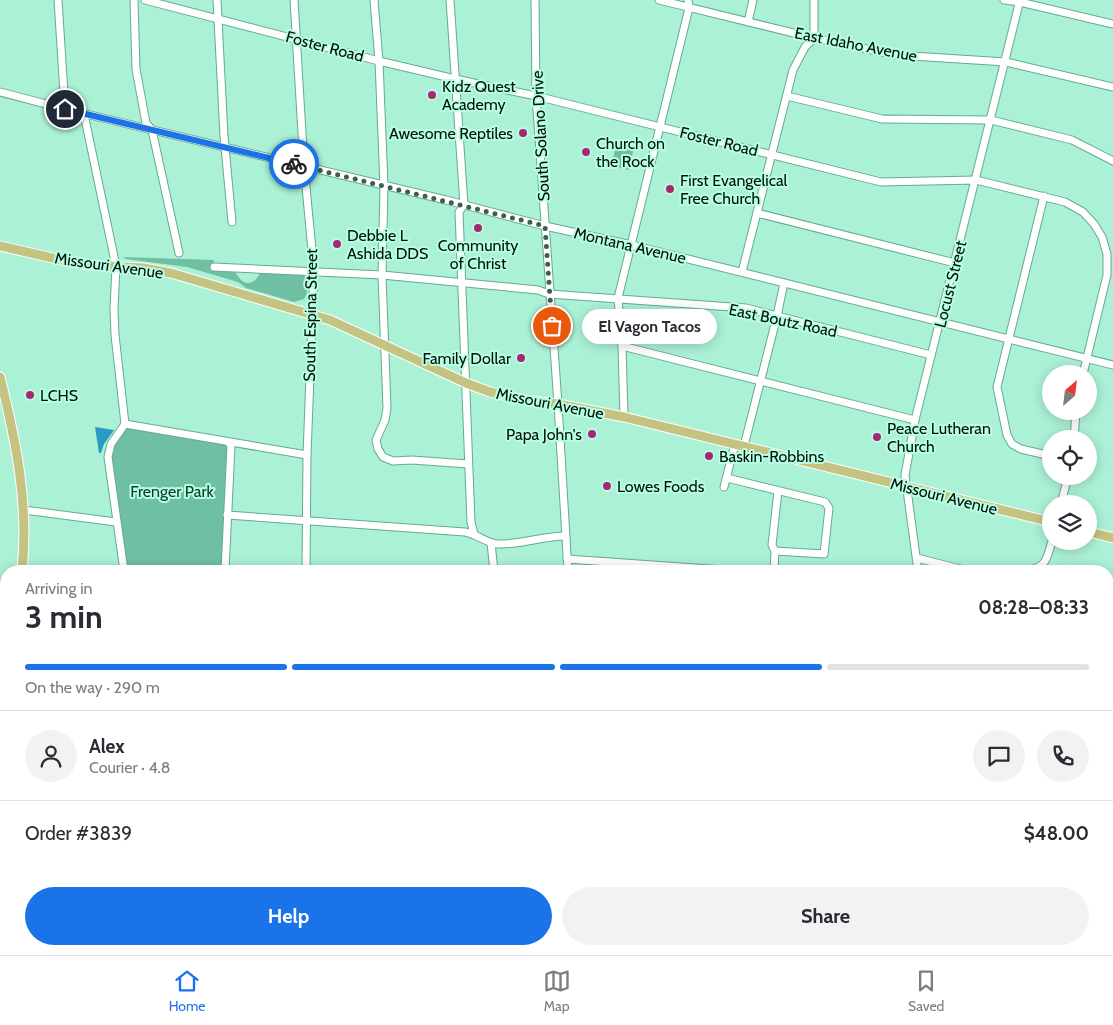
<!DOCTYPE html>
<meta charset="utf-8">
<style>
:root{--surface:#fff;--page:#f2f2f3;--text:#2b2b33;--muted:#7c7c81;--line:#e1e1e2;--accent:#1a73e8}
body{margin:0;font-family:Cabin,sans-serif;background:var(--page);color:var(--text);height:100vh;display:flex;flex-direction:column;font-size:19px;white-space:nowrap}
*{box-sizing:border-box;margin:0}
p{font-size:16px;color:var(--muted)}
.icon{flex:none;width:28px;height:28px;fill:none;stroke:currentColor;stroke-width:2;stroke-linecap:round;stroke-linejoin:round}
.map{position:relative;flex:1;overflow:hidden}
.sheet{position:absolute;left:0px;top:565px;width:1114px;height:390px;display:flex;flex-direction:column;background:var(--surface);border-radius:20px 20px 0 0;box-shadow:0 2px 12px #0003}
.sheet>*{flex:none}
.needle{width:32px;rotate:28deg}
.buttons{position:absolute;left:1042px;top:365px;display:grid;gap:10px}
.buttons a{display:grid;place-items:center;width:55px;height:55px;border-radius:50%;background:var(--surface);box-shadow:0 2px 12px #0003;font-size:25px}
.pin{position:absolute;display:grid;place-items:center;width:42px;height:42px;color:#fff;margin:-21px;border:2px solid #fff;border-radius:50%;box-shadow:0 1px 5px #0007}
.courier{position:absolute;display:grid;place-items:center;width:50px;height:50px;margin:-25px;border:4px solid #1a73e8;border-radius:50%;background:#fff;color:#222;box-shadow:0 1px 6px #0007}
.bubble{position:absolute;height:35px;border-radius:18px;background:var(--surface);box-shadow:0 2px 12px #0003;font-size:16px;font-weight:700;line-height:35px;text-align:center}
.summary em{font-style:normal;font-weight:700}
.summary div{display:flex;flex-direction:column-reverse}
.summary{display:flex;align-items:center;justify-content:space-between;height:85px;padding:0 25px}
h1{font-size:32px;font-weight:700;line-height:38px}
.bar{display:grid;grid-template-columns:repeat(4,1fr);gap:8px 5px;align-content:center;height:60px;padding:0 25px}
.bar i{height:6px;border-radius:4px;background:var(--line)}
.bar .current{background:var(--accent)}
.bar p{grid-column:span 4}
.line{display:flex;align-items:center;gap:12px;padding:0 25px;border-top:1px solid var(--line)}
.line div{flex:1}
.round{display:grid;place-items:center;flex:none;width:52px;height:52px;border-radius:26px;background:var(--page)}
.cta{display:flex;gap:10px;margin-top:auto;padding:10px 25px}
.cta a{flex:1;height:58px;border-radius:30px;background:var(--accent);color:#fff;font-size:20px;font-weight:700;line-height:58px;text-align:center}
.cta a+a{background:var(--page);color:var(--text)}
.tabs{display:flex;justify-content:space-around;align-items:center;height:70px;border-top:1px solid var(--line);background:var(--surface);font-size:14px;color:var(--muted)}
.tabs a{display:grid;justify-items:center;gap:2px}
.tabs .current{color:var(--accent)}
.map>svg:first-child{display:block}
.green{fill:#6fc0a2}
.water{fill:#2b9ac2}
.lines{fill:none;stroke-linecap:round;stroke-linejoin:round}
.stream{stroke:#2b9ac2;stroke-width:2}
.minor-casing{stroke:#67aa91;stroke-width:9}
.major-casing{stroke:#fff;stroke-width:11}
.minor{stroke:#fff;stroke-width:7}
.major{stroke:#c5c382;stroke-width:9}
.done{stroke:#3c5f50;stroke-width:5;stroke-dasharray:0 9}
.route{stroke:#1a73e8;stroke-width:6}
.poi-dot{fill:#a72776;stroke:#b8fee2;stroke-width:2}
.labels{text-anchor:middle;stroke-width:4;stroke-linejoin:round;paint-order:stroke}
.street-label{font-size:16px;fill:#001109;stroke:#b8fee2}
.poi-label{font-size:16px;fill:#001109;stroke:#b8fee2;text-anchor:start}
.park-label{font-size:16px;fill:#0b3b2c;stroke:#b8fee2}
</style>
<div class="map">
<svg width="1113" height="955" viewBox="0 0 1113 955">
<rect width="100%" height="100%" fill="#abf1d5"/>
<!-- green -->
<g class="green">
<path d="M 617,143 L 634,147 L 629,170 L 611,166 Z"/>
<path d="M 123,257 L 214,260 L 211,270 L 235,271 C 241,285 253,288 260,273 L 305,275 L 308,280 L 307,293 L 304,299 L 294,302 L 246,288 L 238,282 L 187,267 L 126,259 Z"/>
<path d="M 125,424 L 229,443 L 226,571 L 124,571 L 109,450 Z"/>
<path d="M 158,949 L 288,949 L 288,955 L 156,955 Z"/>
</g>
<!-- water -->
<path class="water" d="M 95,427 L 114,430 L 104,444 L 101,453 L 99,453 Z"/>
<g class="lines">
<!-- stream -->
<path class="stream" d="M 0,628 L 1,624"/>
<defs>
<g id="minor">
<path d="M 58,0 L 65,109"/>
<path d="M 134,0 L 136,69 L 146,123 L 152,130 L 179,253"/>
<path d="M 145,0 L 379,61 L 455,79 L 536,96 L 881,182 L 976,180 L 1065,202 L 1083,212 L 1094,224 L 1102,237 L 1107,254 L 1107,275 L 1083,374"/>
<path d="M 217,0 L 224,136 L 232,222"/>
<path d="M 294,0 L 304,166 L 314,271 L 307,455 L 306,571"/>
<path d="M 374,0 L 379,61 L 384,186 L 382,275 L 387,408 L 385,420 L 376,440 L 378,449 L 383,457 L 393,461 L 412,460 L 468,464"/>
<path d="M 450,0 L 464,205 L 459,212 L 471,522 L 474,534"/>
<path d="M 535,0 L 536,96 L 558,404 L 568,571"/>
<path d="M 659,0 L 814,38 L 896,55 L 1006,62 L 1113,87"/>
<path d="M 1004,0 L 1020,2 L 1113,24"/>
<path d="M 748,22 L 753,0"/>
<path d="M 0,92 L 65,109 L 446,200 L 545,226 L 632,245 L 1113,365"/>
<path d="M 787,96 L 882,119 L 991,120 L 1072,140 L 1113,161"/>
<path d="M 84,114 L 116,266 L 114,309 L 115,335 L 125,424 L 111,444 L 108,457 L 124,571"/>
<path d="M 1044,196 L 997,387 L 1007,435 L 1012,444 L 1021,449 L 1051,456"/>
<path d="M 757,213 L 955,263"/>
<path d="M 214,267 L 382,275 L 538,290 L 549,294 L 746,308 L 931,355"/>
<path d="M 742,272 L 793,70 L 805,47 L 814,38 L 814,0"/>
<path d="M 622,346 L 915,420"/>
<path d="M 624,417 L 622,346 L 618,298 L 689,8 L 688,0"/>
<path d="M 125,424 L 307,455"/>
<path d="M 1074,439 L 1076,411"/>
<path d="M 744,446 L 777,316 L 784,283"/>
<path d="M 727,478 L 825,502 L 829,508 L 824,554 L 775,551 L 774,571"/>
<path d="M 724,487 L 735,444"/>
<path d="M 1061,504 L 1068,476"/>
<path d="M 24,510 L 116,522"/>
<path d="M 227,515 L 465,532 C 477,534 488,544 498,544 C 520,545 543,536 565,536"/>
<path d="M 491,543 L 494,571"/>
<path d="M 775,551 L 772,545 L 778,491"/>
<path d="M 917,558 L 968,571"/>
<path d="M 567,559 L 738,571"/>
<path d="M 225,571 L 231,446 L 229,443"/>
<path d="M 918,571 L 905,475 L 915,420 L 1020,0"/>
<path d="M 1025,571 C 1047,567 1046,561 1052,541"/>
<path d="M 1108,610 L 1113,609"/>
<path d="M 1108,680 L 1113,679"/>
<path d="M 0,709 L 6,710"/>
<path d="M 1108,749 L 1113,748"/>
<path d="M 1108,813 L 1113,812"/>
<path d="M 1108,878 L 1113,878"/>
<path d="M 0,939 L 6,941"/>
<path d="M 1108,940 L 1113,940"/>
<path d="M 25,949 L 25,955"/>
<path d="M 497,949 L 498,955"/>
<path d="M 590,949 L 591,955"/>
<path d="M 971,949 L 972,955"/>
<path d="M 53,955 L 55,949"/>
<path d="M 122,955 L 123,949"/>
<path d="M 296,955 L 296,949"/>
<path d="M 379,955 L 379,949"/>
<path d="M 751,955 L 753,949"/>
<path d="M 818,955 L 818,949"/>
<path d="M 881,955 L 881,949"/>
<path d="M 996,955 L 1031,949"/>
</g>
<g id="major">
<path d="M 0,246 L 66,261 L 89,265 L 143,268 L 171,273 L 330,320 L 466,383 L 490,392 L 525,400 L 558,404 L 624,417 L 1051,522"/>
<path d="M 0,377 C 16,441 29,504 22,571"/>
<path d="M 1089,532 L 1113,538"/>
<path d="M 0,702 L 6,669"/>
</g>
</defs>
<!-- minor casing -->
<use href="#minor" class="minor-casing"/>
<!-- major casing -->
<use href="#major" class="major-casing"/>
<!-- minor -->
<use href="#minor" class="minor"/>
<!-- major -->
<use href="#major" class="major"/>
</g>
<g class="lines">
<!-- done -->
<path class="done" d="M 294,164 L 545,226 L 552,326"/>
<!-- route -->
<path class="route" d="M 65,109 L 294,164"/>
</g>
<!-- markers -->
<g class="poi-dot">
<circle cx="432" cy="95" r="5"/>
<circle cx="523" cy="133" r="5"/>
<circle cx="586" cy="152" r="5"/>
<circle cx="670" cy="189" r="5"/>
<circle cx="478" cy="228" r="5"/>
<circle cx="337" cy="244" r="5"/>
<circle cx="521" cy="358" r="5"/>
<circle cx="30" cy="395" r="5"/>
<circle cx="592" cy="434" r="5"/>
<circle cx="877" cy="437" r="5"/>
<circle cx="709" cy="456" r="5"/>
<circle cx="607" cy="486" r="5"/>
</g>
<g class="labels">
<!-- street labels -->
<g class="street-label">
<text transform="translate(856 44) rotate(11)" y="6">East Idaho Avenue</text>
<text transform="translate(325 46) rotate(15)" y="6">Foster Road</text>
<text transform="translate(540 136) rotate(-93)" y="6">South Solano Drive</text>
<text transform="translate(719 141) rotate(14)" y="6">Foster Road</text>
<text transform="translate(630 245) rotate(13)" y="6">Montana Avenue</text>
<text transform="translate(109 265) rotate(8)" y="6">Missouri Avenue</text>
<text transform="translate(950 284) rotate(-76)" y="6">Locust Street</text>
<text transform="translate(310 315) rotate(-89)" y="6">South Espina Street</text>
<text transform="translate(783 320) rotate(12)" y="6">East Boutz Road</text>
<text transform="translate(550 403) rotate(11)" y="6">Missouri Avenue</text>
<text transform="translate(944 496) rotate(14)" y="6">Missouri Avenue</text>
</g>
<!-- poi labels -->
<g class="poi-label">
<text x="442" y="92">Kidz Quest<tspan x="442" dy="18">Academy</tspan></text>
<text x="513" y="139" text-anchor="end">Awesome Reptiles</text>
<text x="596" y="149">Church on<tspan x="596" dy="18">the Rock</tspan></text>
<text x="680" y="186">First Evangelical<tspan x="680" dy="18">Free Church</tspan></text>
<text x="347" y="241">Debbie L<tspan x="347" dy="18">Ashida DDS</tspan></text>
<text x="478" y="251" text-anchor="middle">Community<tspan x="478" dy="18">of Christ</tspan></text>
<text x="511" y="364" text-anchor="end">Family Dollar</text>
<text x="40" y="401">LCHS</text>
<text x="887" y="434">Peace Lutheran<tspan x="887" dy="18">Church</tspan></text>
<text x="582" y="440" text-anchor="end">Papa John's</text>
<text x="719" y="462">Baskin-Robbins</text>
<text x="617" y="492">Lowes Foods</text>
</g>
<!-- park labels -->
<g class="park-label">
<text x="172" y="497">Frenger Park</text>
</g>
</g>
</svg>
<div class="buttons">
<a><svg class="needle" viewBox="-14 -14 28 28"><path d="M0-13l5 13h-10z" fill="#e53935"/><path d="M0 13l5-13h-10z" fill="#7c7c81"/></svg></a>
<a><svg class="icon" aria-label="locate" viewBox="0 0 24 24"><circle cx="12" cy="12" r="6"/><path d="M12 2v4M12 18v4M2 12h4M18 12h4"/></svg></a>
<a><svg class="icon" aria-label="layers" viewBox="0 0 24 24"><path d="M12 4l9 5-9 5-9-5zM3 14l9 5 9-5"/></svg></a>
</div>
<div class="pin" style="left:552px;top:326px;background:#ea580c"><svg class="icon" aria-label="bag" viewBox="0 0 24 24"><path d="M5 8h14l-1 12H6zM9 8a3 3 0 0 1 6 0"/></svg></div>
<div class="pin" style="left:65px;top:109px;background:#1f2937"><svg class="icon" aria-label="home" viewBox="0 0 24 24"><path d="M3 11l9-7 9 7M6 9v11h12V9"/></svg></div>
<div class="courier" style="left:294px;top:164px"><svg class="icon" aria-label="bike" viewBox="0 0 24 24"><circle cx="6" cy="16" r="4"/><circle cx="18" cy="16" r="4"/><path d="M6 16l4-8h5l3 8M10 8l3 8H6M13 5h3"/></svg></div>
<div class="bubble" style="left:582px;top:309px;width:135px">El Vagon Tacos</div>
<section class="sheet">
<div class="summary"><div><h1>3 min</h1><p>Arriving in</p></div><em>08:28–08:33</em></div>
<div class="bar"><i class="current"></i><i class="current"></i><i class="current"></i><i></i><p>On the way · 290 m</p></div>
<div class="line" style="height:90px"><a class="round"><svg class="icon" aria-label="person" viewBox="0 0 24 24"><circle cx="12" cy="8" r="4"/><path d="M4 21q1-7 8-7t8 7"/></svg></a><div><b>Alex</b><p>Courier · 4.8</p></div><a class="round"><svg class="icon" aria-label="chat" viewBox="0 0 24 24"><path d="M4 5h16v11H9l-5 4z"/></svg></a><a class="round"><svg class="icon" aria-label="phone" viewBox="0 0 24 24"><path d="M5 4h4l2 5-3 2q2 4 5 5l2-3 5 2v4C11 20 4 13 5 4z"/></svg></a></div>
<div class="line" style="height:65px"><div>Order #3839</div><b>$48.00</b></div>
<div class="cta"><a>Help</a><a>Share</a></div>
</section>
</div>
<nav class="tabs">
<a class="current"><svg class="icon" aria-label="home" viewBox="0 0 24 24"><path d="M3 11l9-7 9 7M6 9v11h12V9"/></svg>Home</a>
<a><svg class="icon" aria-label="map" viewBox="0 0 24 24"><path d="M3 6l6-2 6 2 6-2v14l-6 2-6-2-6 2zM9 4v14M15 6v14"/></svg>Map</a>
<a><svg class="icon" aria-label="saved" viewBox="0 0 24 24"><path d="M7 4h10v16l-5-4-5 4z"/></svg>Saved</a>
</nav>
